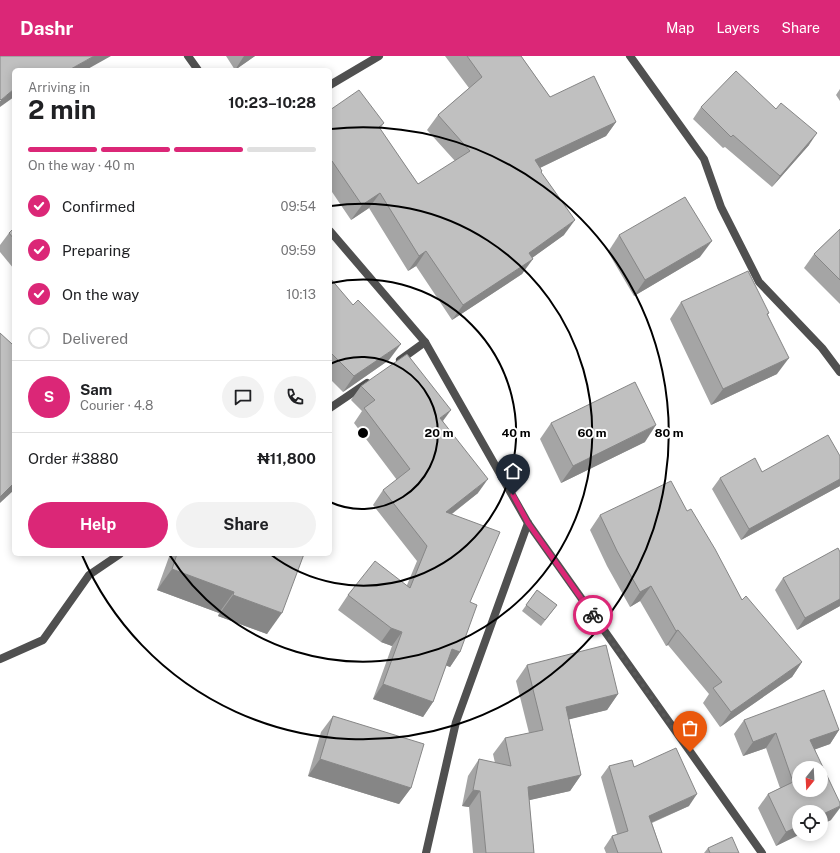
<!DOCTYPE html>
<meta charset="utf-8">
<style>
:root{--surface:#fff;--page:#f2f2f2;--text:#202124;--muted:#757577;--line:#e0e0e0;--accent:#db2777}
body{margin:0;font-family:"Public Sans",sans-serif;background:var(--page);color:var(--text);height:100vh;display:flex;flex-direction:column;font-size:15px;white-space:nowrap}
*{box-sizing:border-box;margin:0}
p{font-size:13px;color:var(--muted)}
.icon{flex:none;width:22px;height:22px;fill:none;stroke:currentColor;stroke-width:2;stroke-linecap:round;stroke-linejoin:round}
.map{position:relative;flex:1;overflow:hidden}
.panel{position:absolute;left:12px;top:12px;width:320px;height:488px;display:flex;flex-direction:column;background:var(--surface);border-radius:6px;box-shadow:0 2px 10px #0003}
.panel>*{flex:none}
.needle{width:26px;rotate:198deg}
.buttons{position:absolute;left:792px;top:705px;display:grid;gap:8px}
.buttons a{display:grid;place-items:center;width:36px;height:36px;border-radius:50%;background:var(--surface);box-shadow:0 2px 10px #0003;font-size:20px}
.pin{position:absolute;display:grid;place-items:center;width:34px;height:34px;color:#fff;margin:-41px -17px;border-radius:50% 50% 50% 0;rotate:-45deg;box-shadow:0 0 4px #0007}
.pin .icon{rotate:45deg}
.courier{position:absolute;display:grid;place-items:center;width:40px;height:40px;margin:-20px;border:3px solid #db2777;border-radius:50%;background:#fff;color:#222;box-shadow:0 1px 5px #0007}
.overview em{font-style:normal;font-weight:700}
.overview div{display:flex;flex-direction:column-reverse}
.overview{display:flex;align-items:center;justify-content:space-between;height:68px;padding:0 16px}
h1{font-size:26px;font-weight:700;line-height:30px}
.bar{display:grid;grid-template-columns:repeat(4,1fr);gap:6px 4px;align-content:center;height:48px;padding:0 16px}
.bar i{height:5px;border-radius:3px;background:var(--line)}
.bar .on{background:var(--accent)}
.bar p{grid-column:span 4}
.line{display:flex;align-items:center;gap:10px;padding:0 16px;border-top:1px solid var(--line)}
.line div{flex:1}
.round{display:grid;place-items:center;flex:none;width:42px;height:42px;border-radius:21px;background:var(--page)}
ol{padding:0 16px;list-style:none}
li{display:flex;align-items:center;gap:12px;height:44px}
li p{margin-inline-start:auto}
li .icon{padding:4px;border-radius:50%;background:var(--accent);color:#fff;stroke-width:4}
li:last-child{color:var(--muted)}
li i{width:22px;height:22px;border:2px solid var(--line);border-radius:50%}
.primary-button{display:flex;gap:8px;margin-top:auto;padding:8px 16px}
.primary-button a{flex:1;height:46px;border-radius:24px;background:var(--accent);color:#fff;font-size:16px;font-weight:700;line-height:46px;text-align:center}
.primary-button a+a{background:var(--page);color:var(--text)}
header{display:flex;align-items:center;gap:24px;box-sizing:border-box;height:56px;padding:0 20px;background:var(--accent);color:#fff}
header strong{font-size:19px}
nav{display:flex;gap:22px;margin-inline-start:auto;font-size:14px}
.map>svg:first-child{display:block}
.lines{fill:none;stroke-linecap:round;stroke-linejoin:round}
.street{stroke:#505050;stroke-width:8}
.wall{fill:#a5a5a5}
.shaded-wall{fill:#868686}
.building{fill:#c0c0c0;stroke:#868686;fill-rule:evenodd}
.done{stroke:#595959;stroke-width:4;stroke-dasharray:0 7.2}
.route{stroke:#db2777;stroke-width:5}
.ring{fill:none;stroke:#000;stroke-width:2}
.centre{fill:#000;stroke:#fff;stroke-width:2}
.ring-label{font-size:12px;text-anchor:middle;font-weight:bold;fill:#000;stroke:#fff;stroke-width:4;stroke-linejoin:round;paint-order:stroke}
</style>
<header>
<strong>Dashr</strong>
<nav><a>Map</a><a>Layers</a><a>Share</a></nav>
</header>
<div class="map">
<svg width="840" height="797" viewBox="0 0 840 797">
<rect width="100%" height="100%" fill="#fff"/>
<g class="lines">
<!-- street -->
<g class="street">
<path d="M 188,0 L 198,14"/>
<path d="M 630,0 L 704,103 L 721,151 L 759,226 L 822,292 L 840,316"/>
<path d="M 330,29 L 379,0"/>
<path d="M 330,175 L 425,286 L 528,467 L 762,797"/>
<path d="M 400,304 L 425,286"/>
<path d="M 330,352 L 367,327"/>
<path d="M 0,603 L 43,584 L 89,519 L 120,498"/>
<path d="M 426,797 L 456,666 L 528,467"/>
</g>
</g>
<!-- wall -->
<g class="wall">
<path d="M 226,0 L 255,0 L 235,14 Z"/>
<path d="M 445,0 L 521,0 L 550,41 L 616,66 L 606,80 L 540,112 L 542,115 L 541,116 L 564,179 L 532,202 L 522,218 L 452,264 L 416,210 L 408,215 L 369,152 L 351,164 L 330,133 L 330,54 L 384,67 L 380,73 L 418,128 L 455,105 L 427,74 L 438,59 L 469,32 Z"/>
<path d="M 840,33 L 840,45 L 836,39 Z"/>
<path d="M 701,51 L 776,53 L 809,89 L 772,131 L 725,91 L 723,92 L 693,63 Z"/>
<path d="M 14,172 L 14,213 L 0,196 L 0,189 L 9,177 Z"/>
<path d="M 840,173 L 840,248 L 804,212 L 814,198 Z"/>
<path d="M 619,179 L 700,201 L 634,240 L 608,196 Z"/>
<path d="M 330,222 L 389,304 L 343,336 L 330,323 Z"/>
<path d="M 681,246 L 769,257 L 768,258 L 777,318 L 711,349 L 670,263 Z"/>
<path d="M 361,330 L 443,365 L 478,437 L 452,458 L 470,546 L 460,596 L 450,611 L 446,609 L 433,646 L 423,661 L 373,643 L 392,590 L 381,586 L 338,554 L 348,539 L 407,529 L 417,505 L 373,449 L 383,434 L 397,424 L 354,367 L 362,355 L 351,344 Z"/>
<path d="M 551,367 L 645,386 L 561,427 L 540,383 Z"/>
<path d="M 840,400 L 840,430 L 741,484 L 712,433 L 720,422 L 762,416 Z"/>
<path d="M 687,455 L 742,544 L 802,606 L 792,621 L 720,671 L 703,647 L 709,638 L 668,589 L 666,590 L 640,545 L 630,551 L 607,510 L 590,474 L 600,459 Z"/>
<path d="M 840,496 L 840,550 L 797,574 L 775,534 L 783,522 Z"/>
<path d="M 170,498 L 304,498 L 267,578 L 218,560 L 219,557 L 157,534 Z"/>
<path d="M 537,534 L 557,549 L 541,570 L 522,555 Z"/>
<path d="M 527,609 L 618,638 L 607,654 L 569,663 L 581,719 L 570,735 L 529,744 L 534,797 L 473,797 L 469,751 L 462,750 L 468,720 L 479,703 L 495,707 L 493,698 L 505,682 L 529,677 L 516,625 Z"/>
<path d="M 333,660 L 411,732 L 399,748 L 308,720 L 321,676 Z"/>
<path d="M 744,664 L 839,674 L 830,688 L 815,693 L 831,764 L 799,778 L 776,790 L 758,752 L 768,738 L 780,732 L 766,692 L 743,700 L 734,678 Z"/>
<path d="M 609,710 L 634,711 L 689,750 L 652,767 L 662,797 L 606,797 L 604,792 L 612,780 L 617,778 L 601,721 Z"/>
<path d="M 708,792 L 739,797 L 704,797 Z"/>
</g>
<!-- shaded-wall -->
<g class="shaded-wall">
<path d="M 94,0 L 111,0 L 86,14 L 69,14 Z"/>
<path d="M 244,0 L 255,0 L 235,14 Z"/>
<path d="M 14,33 L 14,41 L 0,51 L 0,45 L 1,44 Z"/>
<path d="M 616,66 L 606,80 L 525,119 L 535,104 Z"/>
<path d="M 817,77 L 809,89 L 772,131 L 780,120 Z"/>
<path d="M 380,137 L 369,152 L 351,164 L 362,149 Z"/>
<path d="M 575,164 L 564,179 L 518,212 L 529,197 Z"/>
<path d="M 712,185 L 700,201 L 634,240 L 645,224 Z"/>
<path d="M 426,195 L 416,210 L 408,215 L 419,200 Z"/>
<path d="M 533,203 L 522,218 L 452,264 L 463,249 Z"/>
<path d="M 401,288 L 389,304 L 343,336 L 354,320 Z"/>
<path d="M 789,302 L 777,318 L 711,349 L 723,333 Z"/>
<path d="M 451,354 L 440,369 L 440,362 Z"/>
<path d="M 656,369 L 645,386 L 561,427 L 573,410 Z"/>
<path d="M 488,423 L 478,437 L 436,470 L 446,456 Z"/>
<path d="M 840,423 L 840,430 L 741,484 L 749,473 Z"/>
<path d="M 14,427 L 14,434 L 0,447 L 0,441 Z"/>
<path d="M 172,513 L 234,536 L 219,557 L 157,534 Z"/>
<path d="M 651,530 L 640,545 L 630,551 L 640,536 Z"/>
<path d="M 233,539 L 282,557 L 267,578 L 218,560 Z"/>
<path d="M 840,543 L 840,550 L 797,574 L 805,562 Z"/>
<path d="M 391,572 L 402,576 L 392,590 L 381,586 Z"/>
<path d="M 678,574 L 668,589 L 666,590 L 676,575 Z"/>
<path d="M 452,593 L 460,596 L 450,611 L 442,608 Z"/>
<path d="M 802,606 L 792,621 L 720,671 L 731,656 Z"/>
<path d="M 383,628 L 433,646 L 423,661 L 373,643 Z"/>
<path d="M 618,638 L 607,654 L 555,667 L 566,651 Z"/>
<path d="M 839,674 L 830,688 L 800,699 L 810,684 Z"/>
<path d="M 776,677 L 766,692 L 743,700 L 753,686 Z"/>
<path d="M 320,703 L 411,732 L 399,748 L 308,720 Z"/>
<path d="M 581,719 L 570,735 L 517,747 L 528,731 Z"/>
<path d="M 473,734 L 480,735 L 469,751 L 462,750 Z"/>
<path d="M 697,738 L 689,750 L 641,771 L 649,760 Z"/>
<path d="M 840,750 L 840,752 L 831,764 L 821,769 L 821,759 Z"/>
<path d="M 799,770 L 799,778 L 801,778 L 776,790 L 786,776 Z"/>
</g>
<!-- building -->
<g class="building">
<path d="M 0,0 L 94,0 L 69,14 L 14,14 L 14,33 L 1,44 L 0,43 Z"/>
<path d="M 467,0 L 521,0 L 550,41 L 594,20 L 616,66 L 535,104 L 542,115 L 541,116 L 575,164 L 529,197 L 533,203 L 463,249 L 426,195 L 419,200 L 380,137 L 362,149 L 332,105 L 330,106 L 330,54 L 359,34 L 384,67 L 379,71 L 418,128 L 470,95 L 438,59 L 482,21 Z"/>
<path d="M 736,15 L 776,53 L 781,47 L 817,77 L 780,120 L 733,79 L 731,81 L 701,51 Z"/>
<path d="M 685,141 L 712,185 L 645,224 L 619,179 Z"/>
<path d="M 14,172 L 14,183 L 9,177 Z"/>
<path d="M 840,173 L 840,224 L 814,198 Z"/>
<path d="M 748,215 L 769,257 L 767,258 L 789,302 L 723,333 L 681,246 Z"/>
<path d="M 330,222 L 353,249 L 358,244 L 401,288 L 354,320 L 330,296 Z"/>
<path d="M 0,277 L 12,288 L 14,286 L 14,427 L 0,441 Z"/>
<path d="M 407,298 L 451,354 L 440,362 L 488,423 L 446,456 L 500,476 L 470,546 L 477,549 L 460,596 L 452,593 L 433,646 L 383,628 L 402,576 L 391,572 L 348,539 L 375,505 L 410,532 L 427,490 L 383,434 L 410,413 L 364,352 L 375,344 L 361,330 Z"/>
<path d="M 635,326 L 656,369 L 573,410 L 551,367 Z"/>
<path d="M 828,379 L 840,400 L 840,423 L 749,473 L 720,422 L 755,402 L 762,416 Z"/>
<path d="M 671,425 L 687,455 L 691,453 L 715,493 L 742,544 L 746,540 L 802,606 L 731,656 L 713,632 L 722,626 L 678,574 L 676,575 L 651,530 L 640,536 L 617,495 L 600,459 Z"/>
<path d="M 838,492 L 840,496 L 840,543 L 805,562 L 783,522 Z"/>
<path d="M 177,498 L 304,498 L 282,557 L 233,539 L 234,536 L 172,513 Z"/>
<path d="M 537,534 L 557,549 L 545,564 L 526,549 Z"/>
<path d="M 606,589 L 618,638 L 566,651 L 581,719 L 528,731 L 534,797 L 486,797 L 480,735 L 473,734 L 479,703 L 511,710 L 505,682 L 543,674 L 527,609 Z"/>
<path d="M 824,634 L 839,674 L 810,684 L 840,747 L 840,750 L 821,759 L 821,756 L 799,756 L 799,770 L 786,776 L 768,738 L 793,726 L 776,677 L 753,686 L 744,664 ZM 799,712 L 821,712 L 821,734 L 799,734 Z"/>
<path d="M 333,660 L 424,688 L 411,732 L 320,703 Z"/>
<path d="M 676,692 L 697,738 L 649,760 L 662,797 L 618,797 L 612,780 L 628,775 L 609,710 L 632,704 L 634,711 Z"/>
<path d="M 732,781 L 739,797 L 710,797 L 708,792 Z"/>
</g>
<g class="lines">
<!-- done -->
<path class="done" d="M 593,559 L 690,696"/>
<!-- route -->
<path class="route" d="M 513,439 L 528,467 L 593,559"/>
</g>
<!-- distance rings -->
<g class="ring">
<path d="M330 308A76 76 0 1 1 330 446"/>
<path d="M331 227A153 153 0 1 1 270 498"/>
<path d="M331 150A229 229 0 1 1 169 498"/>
<path d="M331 73A306 306 0 1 1 82 499"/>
</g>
<circle cx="363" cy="377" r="6" class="centre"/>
<g class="ring-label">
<text x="439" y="381">20 m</text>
<text x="516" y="381">40 m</text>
<text x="592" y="381">60 m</text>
<text x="669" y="381">80 m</text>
</g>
</svg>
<div class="buttons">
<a><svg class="needle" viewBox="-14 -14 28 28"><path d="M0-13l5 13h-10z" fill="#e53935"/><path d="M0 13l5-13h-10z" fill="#757577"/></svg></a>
<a><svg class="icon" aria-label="locate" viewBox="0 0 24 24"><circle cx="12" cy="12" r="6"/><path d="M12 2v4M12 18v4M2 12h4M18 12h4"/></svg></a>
</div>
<div class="pin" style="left:690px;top:696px;background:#ea580c"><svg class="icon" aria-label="bag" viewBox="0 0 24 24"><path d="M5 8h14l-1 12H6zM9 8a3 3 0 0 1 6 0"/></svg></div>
<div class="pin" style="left:513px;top:439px;background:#1f2937"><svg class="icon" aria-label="home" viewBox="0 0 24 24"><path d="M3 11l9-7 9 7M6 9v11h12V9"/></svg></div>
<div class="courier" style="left:593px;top:559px"><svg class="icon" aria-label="bike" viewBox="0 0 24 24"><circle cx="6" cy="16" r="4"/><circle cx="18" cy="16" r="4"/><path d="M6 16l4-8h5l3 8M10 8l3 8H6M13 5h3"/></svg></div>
<section class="panel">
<div class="overview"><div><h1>2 min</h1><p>Arriving in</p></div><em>10:23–10:28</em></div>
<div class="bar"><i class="on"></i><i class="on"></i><i class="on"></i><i></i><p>On the way · 40 m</p></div>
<ol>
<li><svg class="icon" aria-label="check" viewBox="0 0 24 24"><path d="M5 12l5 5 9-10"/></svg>Confirmed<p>09:54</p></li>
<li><svg class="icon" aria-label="check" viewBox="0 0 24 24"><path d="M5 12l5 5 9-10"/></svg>Preparing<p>09:59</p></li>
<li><svg class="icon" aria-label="check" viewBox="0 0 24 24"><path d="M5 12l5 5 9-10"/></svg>On the way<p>10:13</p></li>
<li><i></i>Delivered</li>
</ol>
<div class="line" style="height:72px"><b class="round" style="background:var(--accent);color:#fff">S</b><div><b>Sam</b><p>Courier · 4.8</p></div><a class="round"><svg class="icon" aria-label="chat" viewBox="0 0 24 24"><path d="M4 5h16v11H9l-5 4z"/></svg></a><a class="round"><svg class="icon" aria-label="phone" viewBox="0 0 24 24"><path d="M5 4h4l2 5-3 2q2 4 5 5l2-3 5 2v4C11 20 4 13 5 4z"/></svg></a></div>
<div class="line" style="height:52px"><div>Order #3880</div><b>₦11,800</b></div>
<div class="primary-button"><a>Help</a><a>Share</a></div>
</section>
</div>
